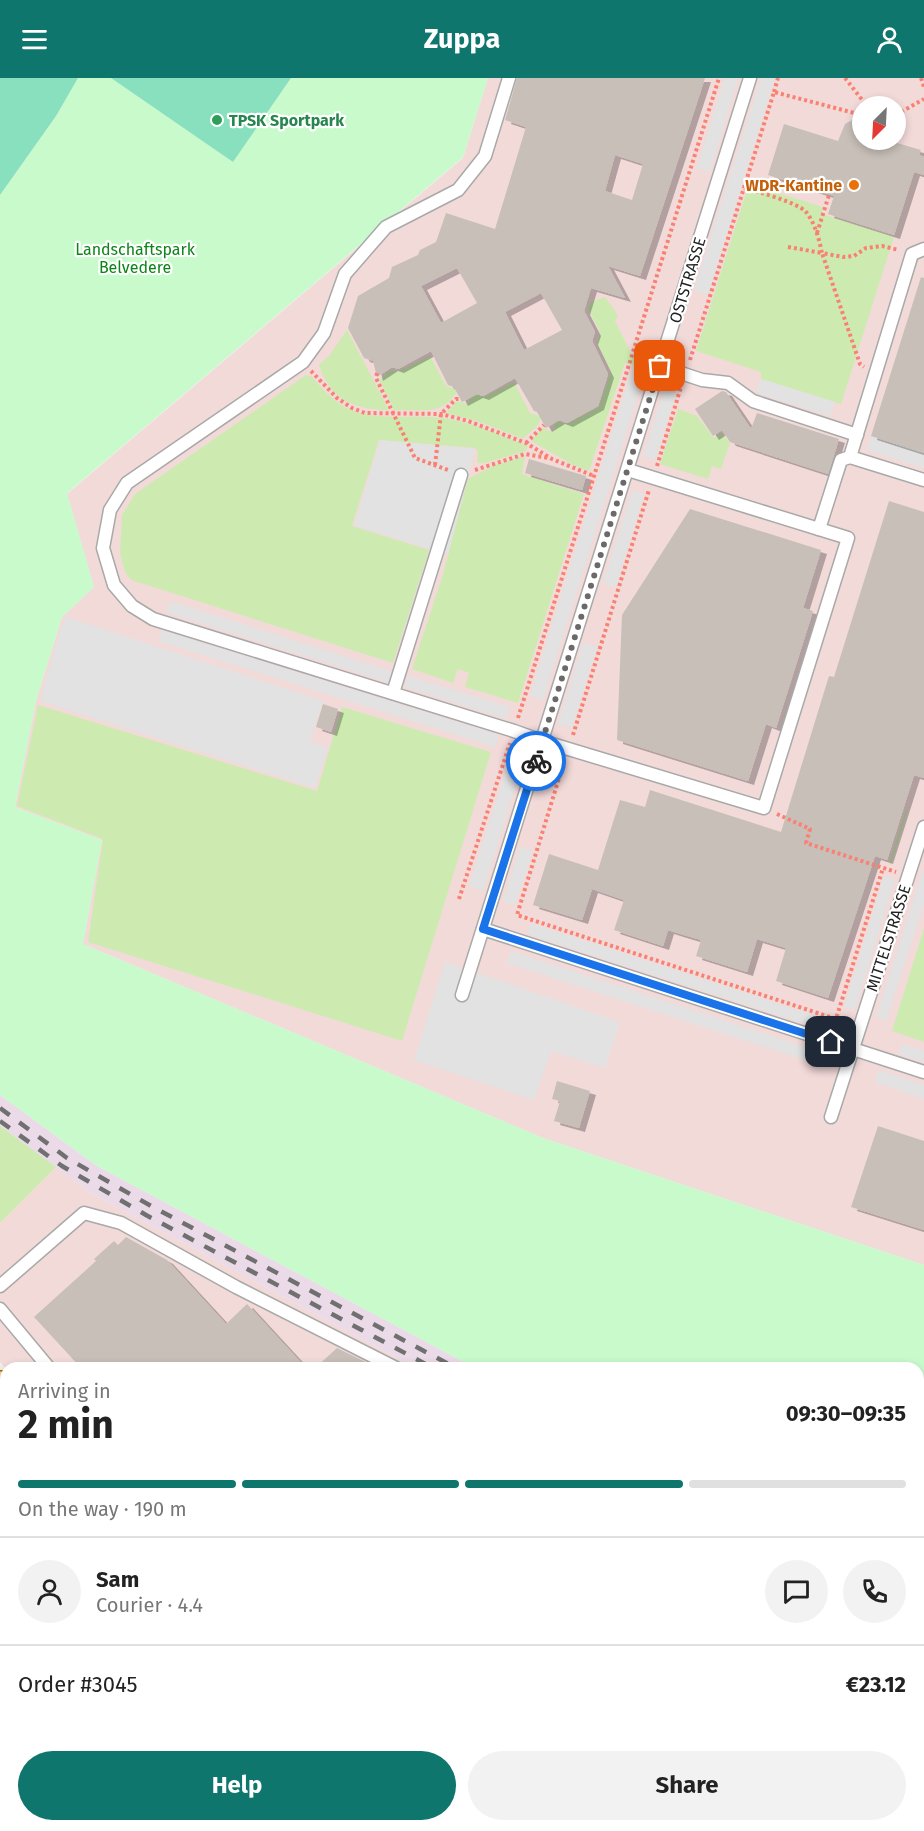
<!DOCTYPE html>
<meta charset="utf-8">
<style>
:root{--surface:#fff;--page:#f2f2f2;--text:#222;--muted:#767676;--line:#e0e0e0;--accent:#0f766e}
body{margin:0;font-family:"Fira Sans",sans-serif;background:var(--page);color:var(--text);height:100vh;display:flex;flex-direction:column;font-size:22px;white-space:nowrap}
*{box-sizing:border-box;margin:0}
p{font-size:20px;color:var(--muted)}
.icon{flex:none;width:33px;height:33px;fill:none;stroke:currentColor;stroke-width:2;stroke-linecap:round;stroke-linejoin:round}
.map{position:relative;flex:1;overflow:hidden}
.side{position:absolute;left:0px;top:1284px;width:924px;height:470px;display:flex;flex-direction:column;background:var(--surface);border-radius:18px 18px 0 0;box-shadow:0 3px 9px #0003}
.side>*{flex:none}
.needle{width:39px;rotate:204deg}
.controls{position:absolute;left:852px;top:18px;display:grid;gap:12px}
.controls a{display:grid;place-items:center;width:54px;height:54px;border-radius:50%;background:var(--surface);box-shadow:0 3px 9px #0003;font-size:30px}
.pin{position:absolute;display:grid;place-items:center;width:51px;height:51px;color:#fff;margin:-26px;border-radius:12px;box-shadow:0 3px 9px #0006}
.courier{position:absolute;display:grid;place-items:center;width:60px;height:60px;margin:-30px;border:4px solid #1a73e8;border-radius:50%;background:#fff;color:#222;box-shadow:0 2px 8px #0007}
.head em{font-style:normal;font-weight:700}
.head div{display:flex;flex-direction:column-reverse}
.head{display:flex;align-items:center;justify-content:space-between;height:102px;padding:0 18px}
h1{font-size:39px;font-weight:700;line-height:45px}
.bar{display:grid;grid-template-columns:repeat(4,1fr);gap:9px 6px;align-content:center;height:72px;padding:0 18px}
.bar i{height:8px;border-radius:4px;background:var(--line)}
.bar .on{background:var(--accent)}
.bar p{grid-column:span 4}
.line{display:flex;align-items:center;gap:15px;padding:0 18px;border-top:2px solid var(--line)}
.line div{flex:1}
.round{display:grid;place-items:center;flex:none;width:63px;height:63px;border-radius:32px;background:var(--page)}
.primary-button{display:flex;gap:12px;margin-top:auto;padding:12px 18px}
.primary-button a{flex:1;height:69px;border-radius:36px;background:var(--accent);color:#fff;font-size:24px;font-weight:700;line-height:69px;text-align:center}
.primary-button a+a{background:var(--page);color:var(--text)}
header{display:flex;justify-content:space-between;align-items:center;height:78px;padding:0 18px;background:var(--accent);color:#fff;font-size:27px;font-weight:700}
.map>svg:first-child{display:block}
.commercial{fill:#f2dad9;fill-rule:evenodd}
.industrial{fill:#ebdbe8}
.grass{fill:#cdebb0}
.park{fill:#c8facc}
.pitch{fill:#88e0be}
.parking{fill:#e2e2e2}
.building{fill:#c7bfb8;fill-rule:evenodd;filter:url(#shadow)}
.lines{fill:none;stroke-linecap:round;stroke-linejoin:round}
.service-casing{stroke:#a9a9a9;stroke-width:15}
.tertiary-casing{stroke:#a9a9a9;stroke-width:32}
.primary-casing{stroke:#a06b00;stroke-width:36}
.path{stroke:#fa8072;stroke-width:4;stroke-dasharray:3 3;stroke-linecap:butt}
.service{stroke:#fff;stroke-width:12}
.tertiary{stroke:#fff;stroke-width:28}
.primary{stroke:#fcd6a4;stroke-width:33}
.rail{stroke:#707070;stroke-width:4.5;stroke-dasharray:12 12;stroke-linecap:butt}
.done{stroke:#6b6a68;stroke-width:6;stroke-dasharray:0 10.8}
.route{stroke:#1a73e8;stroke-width:8}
.leisure-dot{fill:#2e9e5b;stroke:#fff;stroke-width:2}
.food-dot{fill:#e8710a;stroke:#fff;stroke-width:2}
.labels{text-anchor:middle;stroke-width:4.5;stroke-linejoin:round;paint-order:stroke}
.leisure-label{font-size:16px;font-weight:bold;fill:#27864d;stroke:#fff;text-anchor:start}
.food-label{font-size:16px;font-weight:bold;fill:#c56008;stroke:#fff;text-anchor:end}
.park-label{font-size:16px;fill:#0c8416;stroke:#fff}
.street-label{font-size:16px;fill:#222;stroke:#fff}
</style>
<header><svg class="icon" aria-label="menu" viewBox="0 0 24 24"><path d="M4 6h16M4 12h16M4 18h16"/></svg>Zuppa<svg class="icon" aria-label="person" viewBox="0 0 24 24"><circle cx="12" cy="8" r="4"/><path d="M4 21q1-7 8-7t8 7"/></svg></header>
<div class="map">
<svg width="924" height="1753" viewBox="0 0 924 1753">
<defs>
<filter id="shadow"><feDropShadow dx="6" dy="4" stdDeviation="0" flood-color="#0004"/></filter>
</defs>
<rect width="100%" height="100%" fill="#f2efe9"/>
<!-- commercial -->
<g class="commercial">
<path d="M 488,0 L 924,0 L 924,1187 L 543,1060 L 83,866 L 102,762 L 15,729 L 36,623 L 62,539 L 94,509 L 67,416 L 463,80 ZM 862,28 L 896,28 L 896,62 L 862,62 Z"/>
<path d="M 56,1089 L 89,1114 L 416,1290 L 6,1291 L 0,1284 L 0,1145 Z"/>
<path d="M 918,1572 L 924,1575 L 924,1753 L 424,1753 L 418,1748 L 918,1748 Z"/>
</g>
<!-- industrial -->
<g class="industrial">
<path d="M 0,1017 L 97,1088 L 475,1290 L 416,1290 L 89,1114 L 0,1048 Z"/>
<path d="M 918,1524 L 924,1527 L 924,1560 L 918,1557 Z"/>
</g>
<!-- grass -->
<g class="grass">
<path d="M 749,106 L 823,129 L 822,136 L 894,159 L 841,326 L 761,301 L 761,294 L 696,273 Z"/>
<path d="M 605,219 L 618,237 L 615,243 L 638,289 L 625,285 L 589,393 L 573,387 L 531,363 L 542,350 L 552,354 L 556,343 L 567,346 L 599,329 L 611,293 L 597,266 L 600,254 L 588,231 L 591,224 Z"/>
<path d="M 347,252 L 389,332 C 355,332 330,322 319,287 L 329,278 Z"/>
<path d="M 430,278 L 446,308 L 458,312 C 443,339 422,331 394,332 L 379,301 L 386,298 L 386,293 L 399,293 Z"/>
<path d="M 306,297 L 311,298 C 321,309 332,322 345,329 C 370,345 419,335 449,341 C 476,346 503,358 528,368 L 526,373 L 485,385 L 477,385 L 478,374 L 475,370 L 379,362 L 352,448 L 429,472 L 393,585 L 131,502 L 125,494 L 120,475 L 122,437 L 135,416 Z"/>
<path d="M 514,304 L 530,335 L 542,339 L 537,348 L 523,361 L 480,344 L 446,335 L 457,323 L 468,326 L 471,315 L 484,319 Z"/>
<path d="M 678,331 L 697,338 L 714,360 L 721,355 L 730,365 L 721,391 L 712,388 L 708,401 L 660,386 Z"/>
<path d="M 525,378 L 522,396 L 584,416 L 518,625 L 465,609 L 469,595 L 458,591 L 453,605 L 412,591 L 443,496 L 468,401 L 493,388 Z"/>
<path d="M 38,627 L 317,713 L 342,629 L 491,674 L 402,963 L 88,864 L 103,761 L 17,728 Z"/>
<path d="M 906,732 L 908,732 L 891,786 L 889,786 Z"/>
<path d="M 924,850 L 924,964 L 892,953 Z"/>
<path d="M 0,1048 L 56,1089 L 0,1145 Z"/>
<path d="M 0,1341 L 6,1348 L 6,1508 L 0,1520 Z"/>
<path d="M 0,1728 L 6,1731 L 6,1748 L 37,1748 L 48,1753 L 0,1753 Z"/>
<path d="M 311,1748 L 347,1748 L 351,1753 L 316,1753 Z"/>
</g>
<!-- park -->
<path class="park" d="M 78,0 L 111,0 L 233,84 L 291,0 L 488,0 L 463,79 L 67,415 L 94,509 L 62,539 L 36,623 L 15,729 L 102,762 L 83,866 L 543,1060 L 924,1187 L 924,1527 L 918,1524 L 918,1290 L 475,1290 L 97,1088 L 0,1017 L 0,117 L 56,38 Z"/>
<!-- pitch -->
<g class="pitch">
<path d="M 0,0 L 78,0 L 56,38 L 0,117 Z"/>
<path d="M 111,0 L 291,0 L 233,84 Z"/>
</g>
<!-- parking -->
<g class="parking">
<path d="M 725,0 L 738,0 L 710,94 L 697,90 Z"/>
<path d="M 761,0 L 775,0 L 708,217 L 694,212 Z"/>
<path d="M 630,297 L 643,301 L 543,622 L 530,617 Z"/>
<path d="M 761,301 L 835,324 L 830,338 L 756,315 Z"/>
<path d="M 664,312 L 676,316 L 655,382 L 643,378 Z"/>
<path d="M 871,358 L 924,375 L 924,390 L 867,372 Z"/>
<path d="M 380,362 L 475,371 L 448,476 L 354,448 Z"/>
<path d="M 632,413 L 644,416 L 616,509 L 603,505 Z"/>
<path d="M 170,523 L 394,594 L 391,605 L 166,534 Z"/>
<path d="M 66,539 L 323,623 L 310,663 L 328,670 L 315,710 L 40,623 L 58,559 Z"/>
<path d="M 162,552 L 499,657 L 495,669 L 158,563 Z"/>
<path d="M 583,565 L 597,569 L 572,650 L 558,646 Z"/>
<path d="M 408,598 L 510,629 L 506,641 L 405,609 Z"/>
<path d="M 507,689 L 520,693 L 483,813 L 469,808 Z"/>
<path d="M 520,769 L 533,773 L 515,827 L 503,823 Z"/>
<path d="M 924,789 L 924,826 L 886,943 L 876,939 Z"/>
<path d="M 884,798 L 895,801 L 855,932 L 844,929 Z"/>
<path d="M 531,845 L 819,939 L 815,949 L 527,856 Z"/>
<path d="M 511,873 L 824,975 L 820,987 L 507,885 Z"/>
<path d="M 445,884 L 620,944 L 605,990 L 551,973 L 534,1022 L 414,982 Z"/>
<path d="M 902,966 L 924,973 L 924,984 L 898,976 Z"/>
<path d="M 879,992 L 924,1007 L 924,1021 L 875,1004 Z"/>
<path d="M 6,1508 L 6,1703 L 0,1699 L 0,1520 Z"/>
<path d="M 90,1748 L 311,1748 L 316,1753 L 101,1753 Z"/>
</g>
<!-- building -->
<g class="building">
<path d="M 517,0 L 705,0 L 640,198 L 608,188 L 625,220 L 591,210 L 584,233 L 595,254 L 592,263 L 608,296 L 598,328 L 567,345 L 559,342 L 546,350 L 537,334 L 534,333 L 515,300 L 483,318 L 477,316 L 462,324 L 454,309 L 448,307 L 431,273 L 398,291 L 392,289 L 377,299 L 373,283 L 364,280 L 348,250 L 358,218 L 389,200 L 392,189 L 418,177 L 420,172 L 436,164 L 446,135 L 495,151 L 526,49 L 505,42 ZM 615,77 L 643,86 L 632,122 L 605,113 ZM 457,190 L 477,225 L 441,245 L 421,208 ZM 541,215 L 562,252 L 524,272 L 505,234 Z"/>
<path d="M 854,41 L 862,43 L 862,62 L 887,62 L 921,72 L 919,77 L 924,79 L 924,97 L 914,94 L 894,157 L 828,136 L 834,118 L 768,97 L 784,46 L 838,63 L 845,46 Z"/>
<path d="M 921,199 L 924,200 L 924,375 L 871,358 Z"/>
<path d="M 722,313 L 726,314 L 751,351 L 757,335 L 839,361 L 828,396 L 730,364 L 722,352 L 713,358 L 695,331 Z"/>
<path d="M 529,381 L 586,398 L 582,412 L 525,395 Z"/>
<path d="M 889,423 L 924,434 L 924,700 L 914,697 L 887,782 L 875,778 L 828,920 L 776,903 L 786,870 L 757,861 L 747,894 L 696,878 L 701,862 L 684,857 L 668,852 L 663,868 L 614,852 L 624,822 L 592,811 L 582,842 L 533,827 L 549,776 L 598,792 L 620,722 L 645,729 L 650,712 L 781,754 L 829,598 L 834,599 Z"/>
<path d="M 690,431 L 821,472 L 803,530 L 813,533 L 776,650 L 766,646 L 748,703 L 617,662 L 622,537 Z"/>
<path d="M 323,626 L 338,631 L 331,654 L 316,649 Z"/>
<path d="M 557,1003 L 590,1013 L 579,1050 L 554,1043 L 560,1023 L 552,1021 Z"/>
<path d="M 878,1048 L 924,1063 L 924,1152 L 851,1129 Z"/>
<path d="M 126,1159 L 167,1182 L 226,1246 L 247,1226 L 306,1290 L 81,1290 L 34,1239 L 96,1183 L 94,1181 L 114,1163 L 118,1167 Z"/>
<path d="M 337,1270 L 378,1290 L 315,1290 Z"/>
</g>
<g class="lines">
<defs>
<g id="service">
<path d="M 509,0 L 485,78 L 458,112 L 386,149 L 345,196 L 324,255 L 303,284 L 127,405 L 110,432 L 103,470 L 114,507 L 132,528 L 153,541 L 514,653 L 542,663 L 764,730 L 848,460 L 628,392"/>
<path d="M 924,171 L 912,176 L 850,379 L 924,402"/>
<path d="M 660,288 L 702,302 L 728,305 L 753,323 L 857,357"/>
<path d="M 819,451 L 841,382 L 850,379"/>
<path d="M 393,615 L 461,397"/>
<path d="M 483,851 L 924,994"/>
<path d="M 462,917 L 750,0"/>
<path d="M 831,1039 L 924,749"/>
<path d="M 0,1208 L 84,1135 L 121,1145 L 236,1209 L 396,1290"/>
<path d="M 0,1231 L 49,1290"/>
<path d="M 0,1717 L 6,1720"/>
<path d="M 58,1748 L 68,1753"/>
<path d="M 854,1748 L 859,1753"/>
<path d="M 664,1753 L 670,1748"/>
</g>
<g id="tertiary">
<path d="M 918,1431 L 924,1431"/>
<path d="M 460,1753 L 466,1748"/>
</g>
<g id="primary">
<path d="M 0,1310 L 6,1317"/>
<path d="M 375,1748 L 380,1753"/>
<path d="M 410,1748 L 416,1753"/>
</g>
</defs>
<!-- service casing -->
<use href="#service" class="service-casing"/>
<!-- tertiary casing -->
<use href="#tertiary" class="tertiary-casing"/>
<!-- primary casing -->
<use href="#primary" class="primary-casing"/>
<!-- path -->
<g class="path">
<path d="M 845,0 L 867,28"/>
<path d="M 921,0 L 924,9"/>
<path d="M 774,14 L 778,0"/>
<path d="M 896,37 L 924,21"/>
<path d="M 744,110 C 758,114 797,124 806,134 C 815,145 819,161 822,175 L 843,179 L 854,178 L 866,170 L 882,168 L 899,172"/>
<path d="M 817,155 L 829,117"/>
<path d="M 788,169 L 822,175 L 860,286 L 864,289"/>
<path d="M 690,282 L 774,14 L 862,37"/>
<path d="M 311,293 L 337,320 L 352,330 L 365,335 L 441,336 L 468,343 L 526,365 L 552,381 L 594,398"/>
<path d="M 377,295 L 376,300 L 415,380 L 448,392"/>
<path d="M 526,365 L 544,347"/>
<path d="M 435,387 L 441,336 L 456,321 L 460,321"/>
<path d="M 657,388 L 681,309"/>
<path d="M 475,392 L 525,376 L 548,380"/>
<path d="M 518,640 L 719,0"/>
<path d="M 573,657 L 649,412"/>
<path d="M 564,684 L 517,837 L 836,941 L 883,790"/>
<path d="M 777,736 L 810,751 L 806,765 L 896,794"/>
<path d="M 459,821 L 510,665"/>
</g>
<!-- service -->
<use href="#service" class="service"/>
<!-- tertiary -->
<use href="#tertiary" class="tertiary"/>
<!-- primary -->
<use href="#primary" class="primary"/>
<!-- rail -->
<g class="rail">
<path d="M 0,1030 L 67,1080 L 151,1128 L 456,1290"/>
<path d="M 0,1043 L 62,1088 L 146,1137 L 433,1290"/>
<path d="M 918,1534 L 924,1537"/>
<path d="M 918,1547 L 924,1550"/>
</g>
</g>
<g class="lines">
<!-- done -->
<path class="done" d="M 536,683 L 660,288"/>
<!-- route -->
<path class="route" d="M 536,683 L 483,851 L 831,964"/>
</g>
<!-- markers -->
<circle class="leisure-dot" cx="217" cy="42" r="6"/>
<circle class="food-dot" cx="854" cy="107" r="6"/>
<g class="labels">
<!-- leisure labels -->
<g class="leisure-label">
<text x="229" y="48">TPSK Sportpark</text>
</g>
<!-- food labels -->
<g class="food-label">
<text x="842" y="113">WDR-Kantine</text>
</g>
<!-- park labels -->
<g class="park-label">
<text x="135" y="177">Landschaftspark<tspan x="135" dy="18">Belvedere</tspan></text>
</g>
<!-- street labels -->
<g class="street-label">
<text transform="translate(687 202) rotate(-73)" y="6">OSTSTRASSE</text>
<text transform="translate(888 860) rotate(-72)" y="6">MITTELSTRASSE</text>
</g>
</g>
</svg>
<div class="controls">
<a><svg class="needle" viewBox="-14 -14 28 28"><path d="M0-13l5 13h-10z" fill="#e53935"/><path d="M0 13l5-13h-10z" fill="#767676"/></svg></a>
</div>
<div class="pin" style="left:660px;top:288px;background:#ea580c"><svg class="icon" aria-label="bag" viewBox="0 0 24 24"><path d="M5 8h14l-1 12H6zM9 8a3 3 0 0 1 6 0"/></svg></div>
<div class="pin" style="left:831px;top:964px;background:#1f2937"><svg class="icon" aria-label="home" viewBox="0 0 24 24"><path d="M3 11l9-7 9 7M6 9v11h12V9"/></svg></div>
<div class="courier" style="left:536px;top:683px"><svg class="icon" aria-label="bike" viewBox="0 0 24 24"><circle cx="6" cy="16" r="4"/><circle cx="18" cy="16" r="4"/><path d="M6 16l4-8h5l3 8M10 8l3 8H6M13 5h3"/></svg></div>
<section class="side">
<div class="head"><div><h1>2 min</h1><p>Arriving in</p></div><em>09:30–09:35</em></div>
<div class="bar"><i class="on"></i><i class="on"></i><i class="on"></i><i></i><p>On the way · 190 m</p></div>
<div class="line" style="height:108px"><a class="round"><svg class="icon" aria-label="person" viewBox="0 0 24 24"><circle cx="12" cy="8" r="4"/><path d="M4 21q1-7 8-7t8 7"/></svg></a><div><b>Sam</b><p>Courier · 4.4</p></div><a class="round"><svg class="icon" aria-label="chat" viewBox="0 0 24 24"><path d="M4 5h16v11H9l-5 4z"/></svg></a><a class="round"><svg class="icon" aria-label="phone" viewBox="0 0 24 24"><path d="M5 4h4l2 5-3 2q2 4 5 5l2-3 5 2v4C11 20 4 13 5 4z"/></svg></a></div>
<div class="line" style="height:78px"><div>Order #3045</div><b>€23.12</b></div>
<div class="primary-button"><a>Help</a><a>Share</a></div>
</section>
</div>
